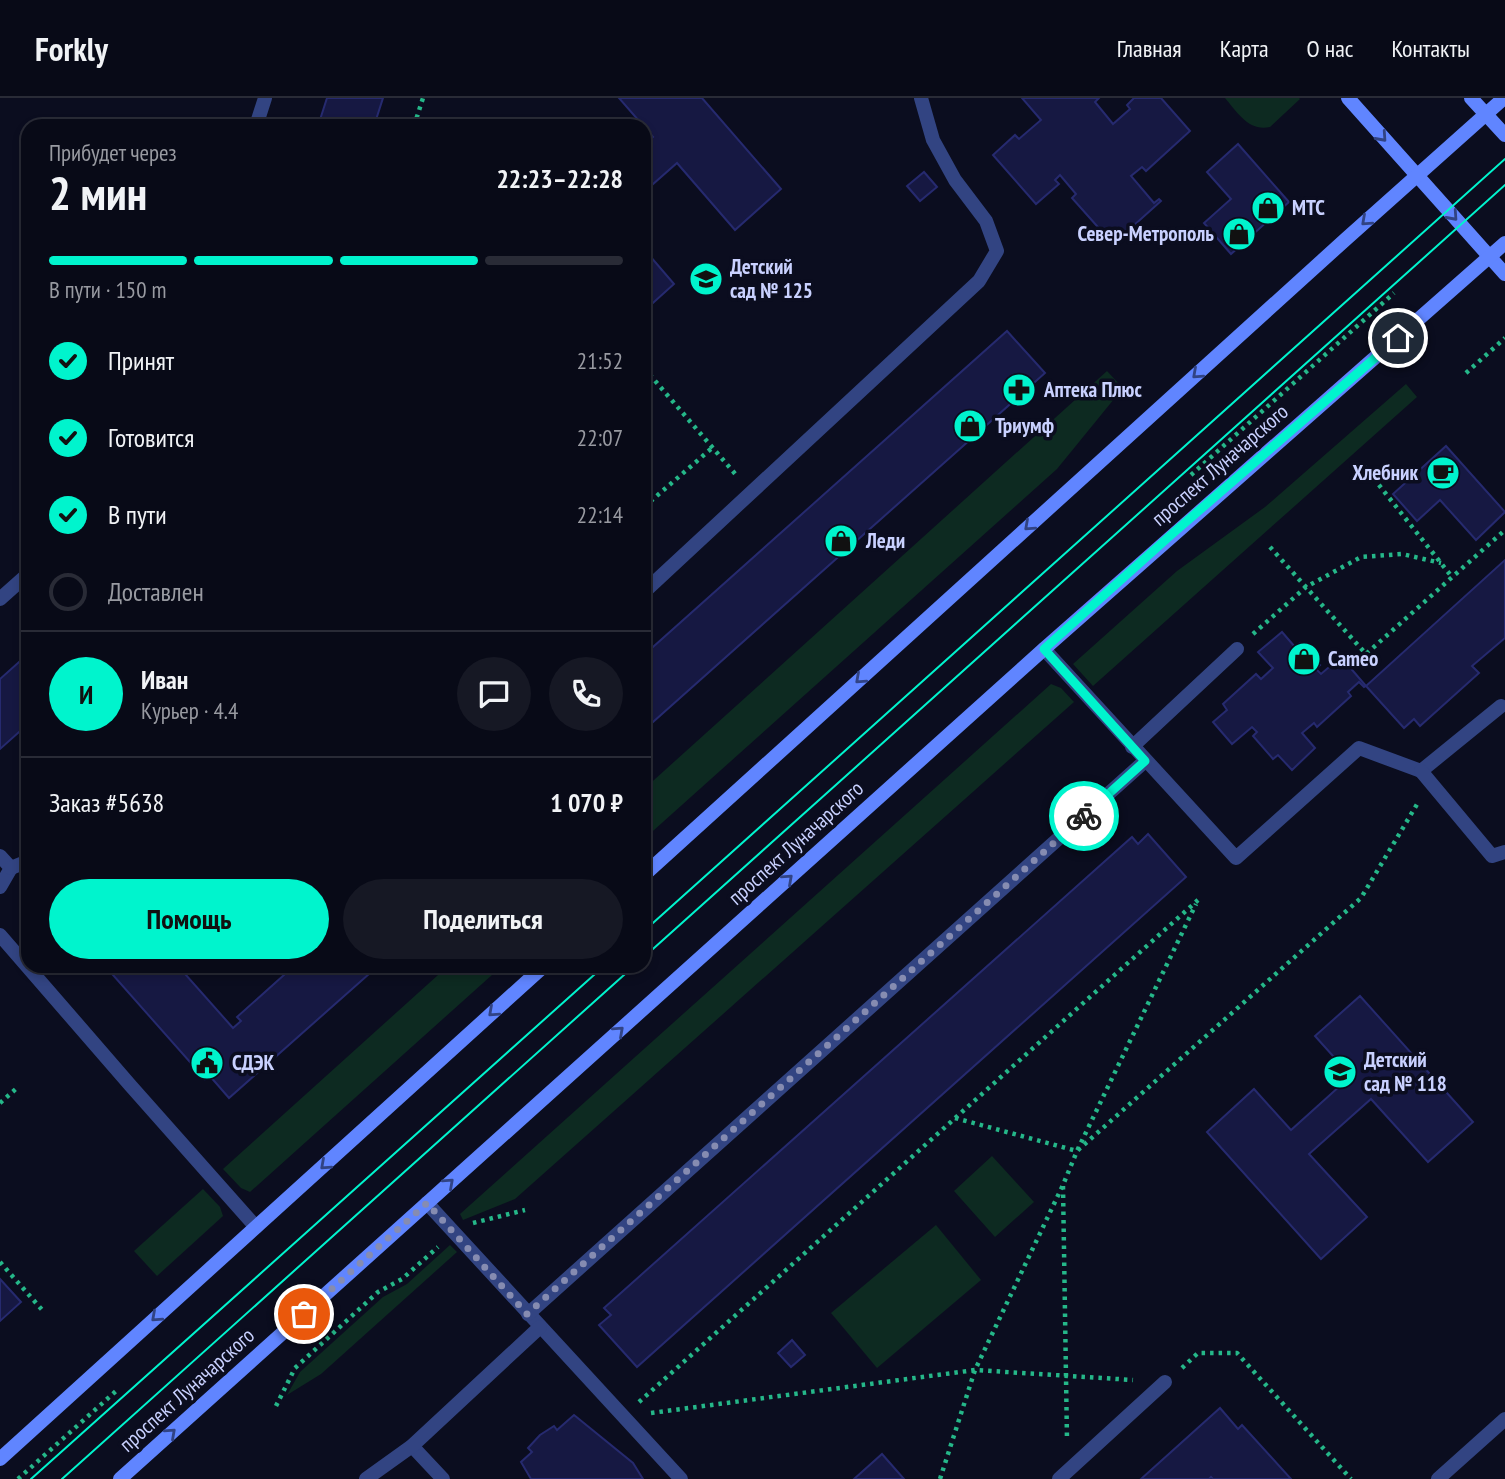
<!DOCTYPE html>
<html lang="ru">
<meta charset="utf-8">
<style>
:root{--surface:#080a17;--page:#161824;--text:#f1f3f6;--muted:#989aa1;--line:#292b36;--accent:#00f4cd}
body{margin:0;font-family:"PT Sans Narrow",sans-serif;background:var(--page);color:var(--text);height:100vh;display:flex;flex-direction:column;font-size:26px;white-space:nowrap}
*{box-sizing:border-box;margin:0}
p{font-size:23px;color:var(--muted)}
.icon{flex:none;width:38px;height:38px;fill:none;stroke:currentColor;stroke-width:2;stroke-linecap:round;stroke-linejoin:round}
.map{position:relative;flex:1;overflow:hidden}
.details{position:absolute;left:21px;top:21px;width:630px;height:854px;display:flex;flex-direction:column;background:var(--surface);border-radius:21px;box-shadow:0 4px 10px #0003,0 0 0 2px var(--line)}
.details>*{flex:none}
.pin{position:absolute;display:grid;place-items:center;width:60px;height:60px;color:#fff;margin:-30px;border:4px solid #fff;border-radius:50%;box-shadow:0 2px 7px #0007}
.courier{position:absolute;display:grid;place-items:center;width:70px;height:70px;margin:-35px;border:5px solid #00f4cd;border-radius:50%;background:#fff;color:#222;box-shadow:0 2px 9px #0007}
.headline em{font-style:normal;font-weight:600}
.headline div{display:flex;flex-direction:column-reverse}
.headline{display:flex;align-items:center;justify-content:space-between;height:119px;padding:0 28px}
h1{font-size:46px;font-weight:600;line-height:52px}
.bar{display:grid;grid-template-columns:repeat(4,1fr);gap:10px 7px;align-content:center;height:84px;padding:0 28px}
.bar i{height:9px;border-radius:5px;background:var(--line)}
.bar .active{background:var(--accent)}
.bar p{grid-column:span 4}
.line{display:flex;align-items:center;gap:18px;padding:0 28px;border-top:2px solid var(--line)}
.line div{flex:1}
.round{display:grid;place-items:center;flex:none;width:74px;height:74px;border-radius:37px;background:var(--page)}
ol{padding:0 28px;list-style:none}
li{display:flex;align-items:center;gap:21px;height:77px}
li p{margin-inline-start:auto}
li .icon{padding:7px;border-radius:50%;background:var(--accent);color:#111;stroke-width:4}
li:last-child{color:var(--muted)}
li i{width:38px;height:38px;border:4px solid var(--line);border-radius:50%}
.button{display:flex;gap:14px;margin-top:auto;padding:14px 28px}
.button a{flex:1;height:80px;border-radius:42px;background:var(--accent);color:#111;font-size:28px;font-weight:600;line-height:80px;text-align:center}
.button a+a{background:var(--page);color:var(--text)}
header{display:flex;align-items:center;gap:42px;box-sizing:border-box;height:98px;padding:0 35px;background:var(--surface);border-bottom:2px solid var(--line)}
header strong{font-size:33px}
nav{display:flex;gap:38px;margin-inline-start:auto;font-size:24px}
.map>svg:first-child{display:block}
.green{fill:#0d2a21}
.building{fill:#161842;stroke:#262a6f;stroke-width:2}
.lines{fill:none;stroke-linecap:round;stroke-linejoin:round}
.path{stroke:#25b789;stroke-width:4.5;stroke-dasharray:3.5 5;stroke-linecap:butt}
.lane{stroke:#324482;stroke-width:14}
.secondary{stroke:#6085ff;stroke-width:14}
.tram{stroke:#00f4cd;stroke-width:2}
.oneway{stroke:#314384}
.done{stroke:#868cb1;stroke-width:7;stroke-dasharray:0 12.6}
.route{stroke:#00f4cd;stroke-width:9}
.labels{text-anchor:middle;stroke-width:7;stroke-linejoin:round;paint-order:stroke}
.poi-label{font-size:21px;font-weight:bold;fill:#c9d1ff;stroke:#0b0d1f;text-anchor:start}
.street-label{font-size:21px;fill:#c9d1ff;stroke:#0b0d1f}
</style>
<header>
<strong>Forkly</strong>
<nav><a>Главная</a><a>Карта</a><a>О нас</a><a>Контакты</a></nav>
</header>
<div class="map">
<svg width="1505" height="1381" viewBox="0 0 1505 1381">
<rect width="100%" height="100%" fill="#0b0d1f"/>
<!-- green -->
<g class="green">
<path d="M 1225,0 L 1299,0 L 1300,1 L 1270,29 C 1249,34 1237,14 1225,0 Z"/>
<path d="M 1107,273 L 1123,290 L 1057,371 L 644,741 L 644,691 Z"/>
<path d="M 1406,286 L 1417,299 L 1093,588 L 1073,566 L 1177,473 L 1265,409 Z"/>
<path d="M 1051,586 L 1061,590 L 1074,604 L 515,1101 L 463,1122 L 460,1116 Z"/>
<path d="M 448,868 L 502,868 L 250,1094 L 241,1090 L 223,1071 Z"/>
<path d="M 992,1058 L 1034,1104 L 995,1139 L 954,1093 Z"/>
<path d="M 203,1091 L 220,1109 L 223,1118 L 157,1178 L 134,1153 Z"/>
<path d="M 936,1127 L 981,1182 L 877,1270 L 831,1215 Z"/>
<path d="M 450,1147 L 457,1154 L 321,1276 L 287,1297 L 300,1274 L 383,1199 L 407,1186 Z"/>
</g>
<!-- building -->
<g class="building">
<path d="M 327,0 L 383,0 L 374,28 L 318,28 Z"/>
<path d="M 619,0 L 702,0 L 781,91 L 735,132 L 677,65 L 644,94 L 644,47 L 653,39 Z"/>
<path d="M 1022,0 L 1099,0 L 1095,4 L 1113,26 L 1130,11 L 1127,7 L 1134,0 L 1161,0 L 1190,33 L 1146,73 L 1142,69 L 1131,78 L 1154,105 L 1159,101 L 1161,103 L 1113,146 L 1072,100 L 1076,96 L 1060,77 L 1055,82 L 1059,86 L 1036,106 L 993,57 L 1015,37 L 1019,41 L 1041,22 Z"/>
<path d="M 1238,46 L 1289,104 L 1231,156 L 1204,125 L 1231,101 L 1207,74 Z"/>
<path d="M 924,74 L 937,89 L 920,103 L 907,88 Z"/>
<path d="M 644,151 L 674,186 L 644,213 Z"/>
<path d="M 1007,233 L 1045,275 L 644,632 L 644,557 Z"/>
<path d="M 1446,348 L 1505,414 L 1476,442 L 1440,402 L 1417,423 L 1393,396 Z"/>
<path d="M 1505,462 L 1505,540 L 1472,568 L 1479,575 L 1420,628 L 1414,621 L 1404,630 L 1366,588 Z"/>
<path d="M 1282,534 L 1295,549 L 1300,545 L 1320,567 L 1316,571 L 1321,576 L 1341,559 L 1366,588 L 1364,589 L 1359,584 L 1348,594 L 1351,598 L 1317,629 L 1314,625 L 1302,635 L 1315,650 L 1292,672 L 1278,657 L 1273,661 L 1253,638 L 1257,634 L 1252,629 L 1232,646 L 1213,624 L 1227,612 L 1223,606 L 1256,576 L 1261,581 L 1273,570 L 1258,554 Z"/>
<path d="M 28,556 L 28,626 L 0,651 L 0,581 Z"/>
<path d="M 1148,736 L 1186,779 L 637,1269 L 599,1227 L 611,1217 L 604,1210 L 1132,739 L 1138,746 Z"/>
<path d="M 105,868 L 178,868 L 233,930 L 241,923 L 237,919 L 294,868 L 378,868 L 229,1000 L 209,977 L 205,981 Z"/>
<path d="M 1360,898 L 1473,1024 L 1428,1064 L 1371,1001 L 1309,1056 L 1367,1119 L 1321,1161 L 1207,1034 L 1254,991 L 1291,1032 L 1351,978 L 1315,938 Z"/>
<path d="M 0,1181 L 21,1204 L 0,1223 Z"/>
<path d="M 792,1242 L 805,1257 L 791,1269 L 778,1255 Z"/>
<path d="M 1220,1310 L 1238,1331 L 1242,1327 L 1291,1381 L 1213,1381 L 1211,1379 L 1209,1381 L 1141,1381 Z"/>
<path d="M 574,1317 L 633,1365 L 643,1381 L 531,1381 L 521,1364 L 532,1354 L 528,1350 L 540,1337 L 554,1328 L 557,1332 Z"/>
<path d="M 882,1356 L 904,1381 L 854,1381 Z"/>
</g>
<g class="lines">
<!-- path -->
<g class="path">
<path d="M 414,28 L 423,0"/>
<path d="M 644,270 L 737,378"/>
<path d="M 1466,275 L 1505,240"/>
<path d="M 1363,367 L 1452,479"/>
<path d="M 1191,377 L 1394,195"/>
<path d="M 644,409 L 712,350"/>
<path d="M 1270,449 L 1366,556 L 1505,432"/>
<path d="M 1253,536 L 1306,489 L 1361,459 L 1402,456 L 1441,465"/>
<path d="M 0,1005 L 17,990"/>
<path d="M 955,1020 L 1077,1053 L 1361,800 L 1419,703"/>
<path d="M 1063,1088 L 1067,1342"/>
<path d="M 473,1125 L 525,1112"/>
<path d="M 0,1164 L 44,1214"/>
<path d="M 1182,1270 L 1198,1255 L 1237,1255 L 1351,1381"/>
<path d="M 639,1304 L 1198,802"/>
<path d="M 276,1308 L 295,1270 L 378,1194 L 402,1181 L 438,1149"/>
<path d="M 651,1315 L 975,1272 L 1133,1282"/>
<path d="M 18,1381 L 116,1293"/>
<path d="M 940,1381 L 975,1272 L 1063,1087 L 1077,1053 L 1196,806"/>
</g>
<!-- lane -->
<g class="lane">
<path d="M 256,28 L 265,0"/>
<path d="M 644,494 L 979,183 L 997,153 L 986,123 L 955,82 L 933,42 L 921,0"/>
<path d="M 0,501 L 28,476"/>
<path d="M 1044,551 L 1236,760 L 1359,650 L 1421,673 L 1501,608"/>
<path d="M 1132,649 L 1237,551"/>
<path d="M 1421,673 L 1492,758 L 1505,754"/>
<path d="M 0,758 L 11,770 L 0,789"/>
<path d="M 11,770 L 28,763"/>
<path d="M 0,837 L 130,987 L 256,1129"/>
<path d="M 427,1105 L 681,1381"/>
<path d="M 528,1216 L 1145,663"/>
<path d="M 412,1348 L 443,1381"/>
<path d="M 366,1381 L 412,1348 L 540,1229"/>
<path d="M 1059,1381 L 1165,1284"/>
<path d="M 1438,1381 L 1505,1321"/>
</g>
<!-- secondary -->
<g class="secondary">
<path d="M 1348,0 L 1505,176"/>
<path d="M 1471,0 L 1505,37"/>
<path d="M 644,777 L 1346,141 L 1504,0"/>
<path d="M 0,1361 L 544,868"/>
<path d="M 120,1381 L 1044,551 L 1505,145"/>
</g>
<!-- tram -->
<g class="tram">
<path d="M 644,833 L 1505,61"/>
<path d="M 644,859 L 1505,87"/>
<path d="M 31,1381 L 604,868"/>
<path d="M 62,1381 L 634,868"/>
</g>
</g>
<!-- one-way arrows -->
<defs><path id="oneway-chevron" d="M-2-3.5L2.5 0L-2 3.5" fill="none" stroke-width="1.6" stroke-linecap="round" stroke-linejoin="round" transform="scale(1.75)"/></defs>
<g class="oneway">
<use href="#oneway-chevron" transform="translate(1382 39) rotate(48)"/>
<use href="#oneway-chevron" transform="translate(1453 118) rotate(48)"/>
<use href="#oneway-chevron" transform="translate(1366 123) rotate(138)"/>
<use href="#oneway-chevron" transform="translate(1197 276) rotate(138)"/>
<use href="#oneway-chevron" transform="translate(1029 428) rotate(138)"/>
<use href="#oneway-chevron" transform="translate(860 581) rotate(138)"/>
<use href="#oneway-chevron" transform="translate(788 781) rotate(-42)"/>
<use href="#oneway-chevron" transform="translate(493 914) rotate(138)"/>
<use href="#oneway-chevron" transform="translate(619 933) rotate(-42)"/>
<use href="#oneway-chevron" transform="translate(325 1067) rotate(138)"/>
<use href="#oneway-chevron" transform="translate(449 1085) rotate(-42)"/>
<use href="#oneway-chevron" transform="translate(156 1219) rotate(138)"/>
<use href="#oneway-chevron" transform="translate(171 1335) rotate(-42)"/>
</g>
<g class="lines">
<!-- done -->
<path class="done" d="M 304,1216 L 427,1105 L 527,1216 L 1084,718"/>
<!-- route -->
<path class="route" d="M 1084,718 L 1145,663 L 1044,551 L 1172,436 L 1398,240"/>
</g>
<!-- icons -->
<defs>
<symbol id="shop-disc" viewBox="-11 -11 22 22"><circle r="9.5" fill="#00f4cd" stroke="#0b0d1f"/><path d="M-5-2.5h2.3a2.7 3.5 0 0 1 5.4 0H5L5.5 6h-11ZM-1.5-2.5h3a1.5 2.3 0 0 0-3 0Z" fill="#111"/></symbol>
<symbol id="school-disc" viewBox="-11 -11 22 22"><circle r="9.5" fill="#00f4cd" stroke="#0b0d1f"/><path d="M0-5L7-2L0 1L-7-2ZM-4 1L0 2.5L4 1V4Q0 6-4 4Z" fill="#111"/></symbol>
<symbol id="pharmacy-disc" viewBox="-11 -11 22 22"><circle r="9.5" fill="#00f4cd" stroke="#0b0d1f"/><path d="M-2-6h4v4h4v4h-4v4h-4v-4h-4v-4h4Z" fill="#111"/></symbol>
<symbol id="cafe-disc" viewBox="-11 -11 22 22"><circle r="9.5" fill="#00f4cd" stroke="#0b0d1f"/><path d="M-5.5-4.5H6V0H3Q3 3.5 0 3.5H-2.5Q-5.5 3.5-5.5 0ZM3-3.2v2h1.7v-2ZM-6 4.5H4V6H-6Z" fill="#111"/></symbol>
<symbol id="civic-disc" viewBox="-11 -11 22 22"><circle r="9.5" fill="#00f4cd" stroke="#0b0d1f"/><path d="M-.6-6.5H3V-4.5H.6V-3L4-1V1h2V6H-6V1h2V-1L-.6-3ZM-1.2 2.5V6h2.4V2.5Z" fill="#111"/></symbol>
</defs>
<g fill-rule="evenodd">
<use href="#shop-disc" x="1249" y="91" width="38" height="38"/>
<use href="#shop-disc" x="1220" y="117" width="38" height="38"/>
<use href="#school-disc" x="687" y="162" width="38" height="38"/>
<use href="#pharmacy-disc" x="1000" y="273" width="38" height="38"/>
<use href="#shop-disc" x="951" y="309" width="38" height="38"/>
<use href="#cafe-disc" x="1424" y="356" width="38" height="38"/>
<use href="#shop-disc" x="822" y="424" width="38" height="38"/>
<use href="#shop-disc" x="1285" y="542" width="38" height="38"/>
<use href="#civic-disc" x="188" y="946" width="38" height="38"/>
<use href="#school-disc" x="1321" y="955" width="38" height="38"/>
</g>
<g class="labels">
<!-- poi labels -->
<g class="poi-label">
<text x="1292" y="117">МТС</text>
<text x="1214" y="143" text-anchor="end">Север-Метрополь</text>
<text x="730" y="176">Детский<tspan x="730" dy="24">сад № 125</tspan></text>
<text x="1044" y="299">Аптека Плюс</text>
<text x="995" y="335">Триумф</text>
<text x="1418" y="382" text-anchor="end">Хлебник</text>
<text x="866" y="450">Леди</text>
<text x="1328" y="568">Cameo</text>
<text x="1364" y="969">Детский<tspan x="1364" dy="24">сад № 118</tspan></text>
<text x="232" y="972">СДЭК</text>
</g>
<!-- street labels -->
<g class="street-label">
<text transform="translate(1220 367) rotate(-41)" y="7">проспект Луначарского</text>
<text transform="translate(796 745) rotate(-42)" y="7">проспект Луначарского</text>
<text transform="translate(187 1292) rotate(-42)" y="7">проспект Луначарского</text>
</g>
</g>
</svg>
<div class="pin" style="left:304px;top:1216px;background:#ea580c"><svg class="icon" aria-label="bag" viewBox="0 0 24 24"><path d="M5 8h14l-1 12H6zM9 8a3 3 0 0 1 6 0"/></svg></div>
<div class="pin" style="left:1398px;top:240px;background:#1f2937"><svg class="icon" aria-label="home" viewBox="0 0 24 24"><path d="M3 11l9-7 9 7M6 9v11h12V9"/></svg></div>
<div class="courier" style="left:1084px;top:718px"><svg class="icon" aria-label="bike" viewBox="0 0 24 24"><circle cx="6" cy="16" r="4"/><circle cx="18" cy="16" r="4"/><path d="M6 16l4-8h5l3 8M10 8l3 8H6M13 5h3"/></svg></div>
<section class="details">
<div class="headline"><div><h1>2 мин</h1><p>Прибудет через</p></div><em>22:23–22:28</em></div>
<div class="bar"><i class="active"></i><i class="active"></i><i class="active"></i><i></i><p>В пути · 150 m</p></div>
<ol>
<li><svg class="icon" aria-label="check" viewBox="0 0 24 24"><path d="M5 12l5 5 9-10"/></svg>Принят<p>21:52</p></li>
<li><svg class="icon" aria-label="check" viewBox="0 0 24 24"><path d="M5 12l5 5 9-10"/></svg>Готовится<p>22:07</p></li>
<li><svg class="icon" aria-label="check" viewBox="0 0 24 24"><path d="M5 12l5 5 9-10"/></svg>В пути<p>22:14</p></li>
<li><i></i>Доставлен</li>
</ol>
<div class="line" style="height:126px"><b class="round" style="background:var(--accent);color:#111">И</b><div><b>Иван</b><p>Курьер · 4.4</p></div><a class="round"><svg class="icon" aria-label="chat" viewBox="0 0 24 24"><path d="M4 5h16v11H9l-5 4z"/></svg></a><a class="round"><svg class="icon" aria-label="phone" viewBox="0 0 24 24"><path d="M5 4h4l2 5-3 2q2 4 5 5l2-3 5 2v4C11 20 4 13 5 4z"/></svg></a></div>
<div class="line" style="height:91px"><div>Заказ #5638</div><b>1 070 ₽</b></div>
<div class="button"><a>Помощь</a><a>Поделиться</a></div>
</section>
</div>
